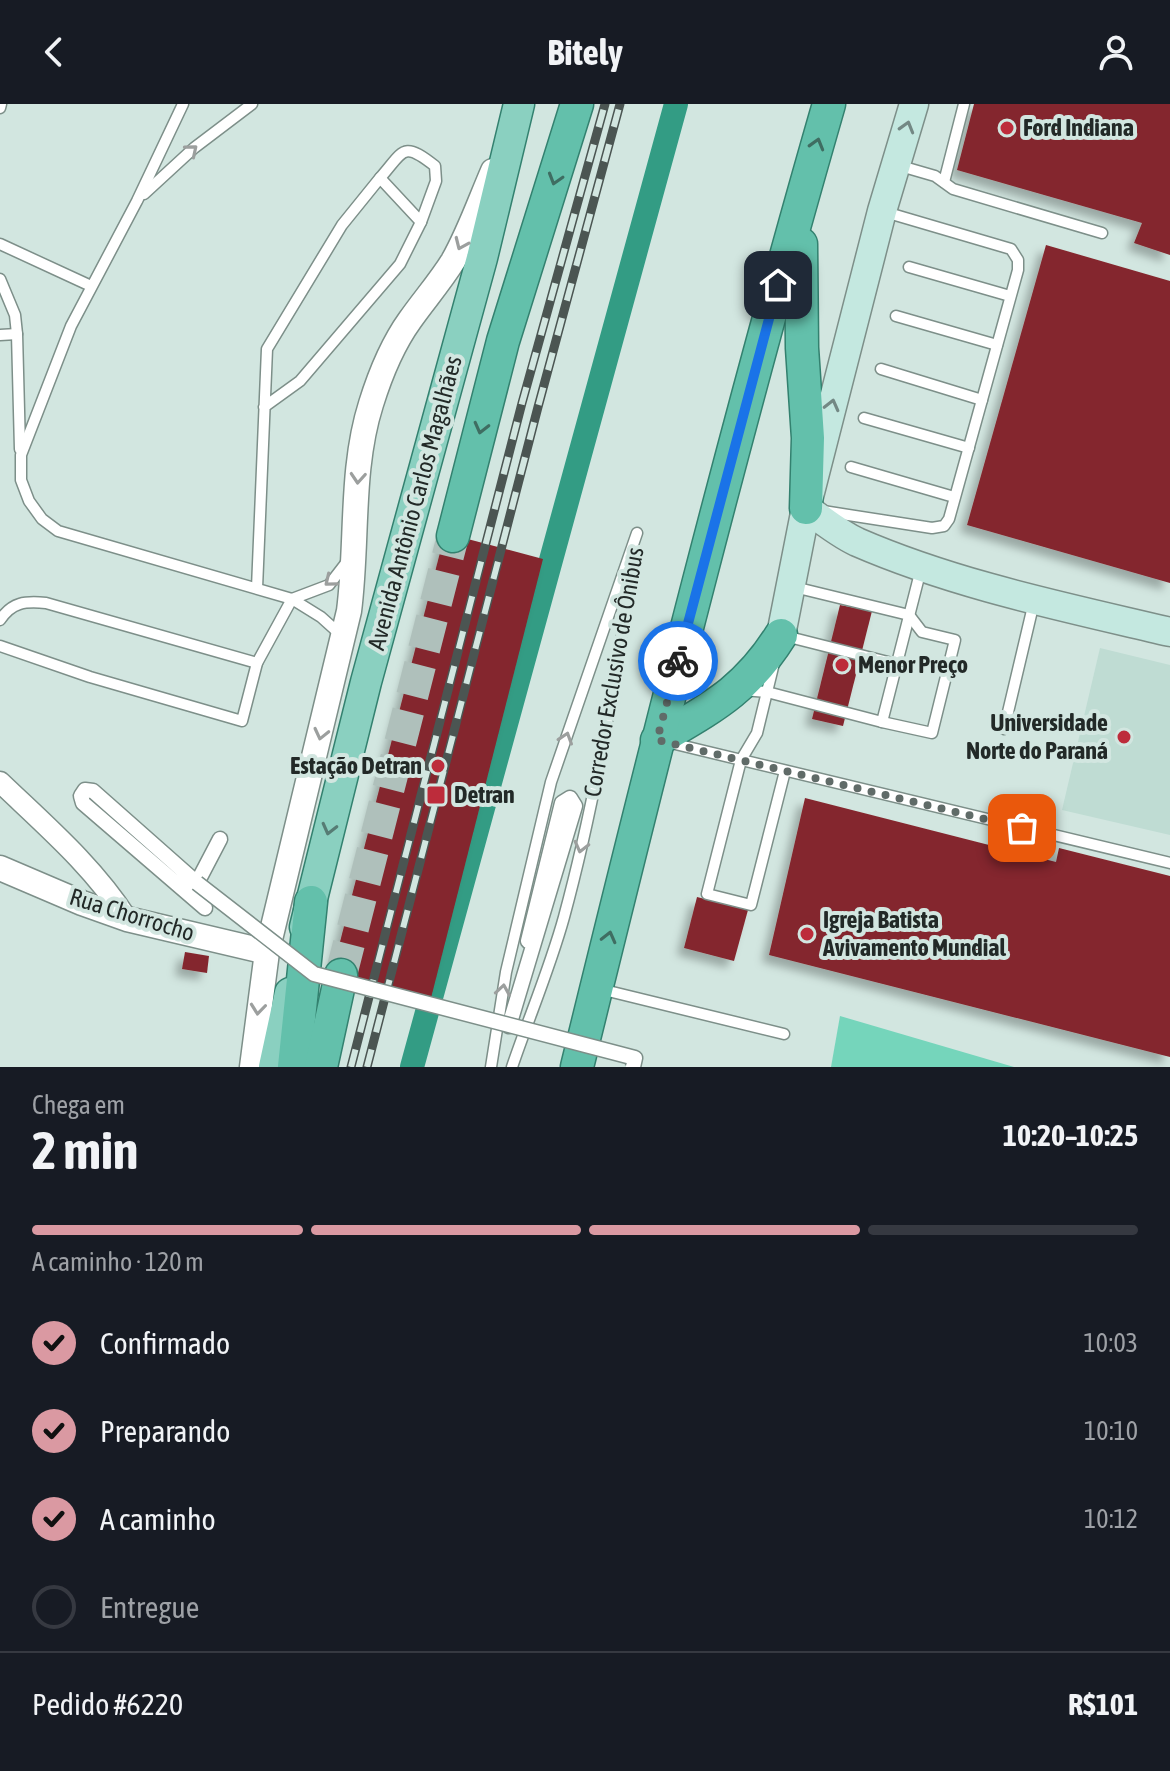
<!DOCTYPE html>
<html lang="pt">
<meta charset="utf-8">
<style>
:root{--surface:#171b24;--page:#20242c;--text:#f1f3f6;--muted:#9ea1a6;--line:#363941;--accent:#da99a2}
body{margin:0;font-family:"Asap Condensed",sans-serif;background:var(--page);color:var(--text);height:100vh;display:flex;flex-direction:column;font-size:30px;white-space:nowrap}
*{box-sizing:border-box;margin:0}
p{font-size:26px;color:var(--muted)}
.icon{flex:none;width:44px;height:44px;fill:none;stroke:currentColor;stroke-width:2;stroke-linecap:round;stroke-linejoin:round}
.map{position:relative;height:963px;overflow:hidden}
.sheet{display:flex;flex-direction:column;background:var(--surface);flex:1}
.sheet>*{flex:none}
.pin{position:absolute;display:grid;place-items:center;width:68px;height:68px;color:#fff;margin:-34px;border-radius:16px;box-shadow:0 4px 12px #0006}
.courier{position:absolute;display:grid;place-items:center;width:80px;height:80px;margin:-40px;border:6px solid #1a73e8;border-radius:50%;background:#fff;color:#222;box-shadow:0 2px 10px #0007}
.head em{font-style:normal;font-weight:700}
.head div{display:flex;flex-direction:column-reverse}
.head{display:flex;align-items:center;justify-content:space-between;height:136px;padding:0 32px}
h1{font-size:52px;font-weight:700;line-height:60px}
.bar{display:grid;grid-template-columns:repeat(4,1fr);gap:12px 8px;align-content:center;height:96px;padding:0 32px}
.bar i{height:10px;border-radius:6px;background:var(--line)}
.bar .selected{background:var(--accent)}
.bar p{grid-column:span 4}
.line{display:flex;align-items:center;gap:20px;padding:0 32px;border-top:2px solid var(--line)}
.line div{flex:1}
ol{padding:0 32px;list-style:none}
li{display:flex;align-items:center;gap:24px;height:88px}
li p{margin-inline-start:auto}
li .icon{padding:8px;border-radius:50%;background:var(--accent);color:#111;stroke-width:4}
li:last-child{color:var(--muted)}
li i{width:44px;height:44px;border:4px solid var(--line);border-radius:50%}
header{display:flex;justify-content:space-between;align-items:center;height:104px;padding:0 32px;background:var(--surface);font-size:36px;font-weight:700}
.map>svg:first-child{display:block}
.built{fill:#bfdcd3}
.green{fill:#75d5bb}
.lines{fill:none;stroke-linecap:round;stroke-linejoin:round}
.canal{stroke:#339c84;stroke-width:24}
.building{fill:#84272d;filter:url(#shadow)}
.trunk-tunnel{stroke:#afc0bb;stroke-width:32;stroke-dasharray:32 16;stroke-linecap:butt}
.service-casing{stroke:#7d8f89;stroke-width:13}
.pedestrian-casing{stroke:#7d8f89;stroke-width:17}
.minor-casing{stroke:#7d8f89;stroke-width:23}
.tertiary-casing{stroke:#7d8f89;stroke-width:27}
.secondary-casing{stroke:#7d8f89;stroke-width:31}
.primary-casing{stroke:#33816f;stroke-width:33}
.trunk-casing{stroke:#33816f;stroke-width:35}
.service{stroke:#fff;stroke-width:10}
.pedestrian{stroke:#fff;stroke-width:14}
.minor{stroke:#fff;stroke-width:20}
.tertiary{stroke:#fff;stroke-width:24}
.secondary{stroke:#c4e8e0;stroke-width:28}
.primary{stroke:#8ad0c0;stroke-width:30}
.trunk{stroke:#63c0ab;stroke-width:32}
.rail-casing{stroke:#4b5552;stroke-width:9}
.rail{stroke:#d2e6e0;stroke-width:6;stroke-dasharray:18;stroke-linecap:butt}
.pedestrian-bridge-casing{stroke:#7d8f89;stroke-width:17;stroke-linecap:butt}
.pedestrian-bridge{stroke:#fff;stroke-width:14}
.oneway{stroke:#738884}
.oneway2{stroke:#3f6d62}
.oneway3{stroke:#9c9f9e}
.oneway4{stroke:#567c74}
.done{stroke:#606b68;stroke-width:8;stroke-dasharray:0 14.4}
.route{stroke:#1a73e8;stroke-width:10}
.poi-dot{fill:#bd2c3b;stroke:#d2e6e0;stroke-width:3}
.labels{text-anchor:middle;stroke-width:8;stroke-linejoin:round;paint-order:stroke}
.poi-label{font-size:24px;font-weight:bold;fill:#222927;stroke:#d2e6e0;text-anchor:start}
.street-label{font-size:24px;fill:#222927;stroke:#d2e6e0}
</style>
<header><svg class="icon" aria-label="back" viewBox="0 0 24 24"><path d="M15 5l-7 7 7 7"/></svg>Bitely<svg class="icon" aria-label="person" viewBox="0 0 24 24"><circle cx="12" cy="8" r="4"/><path d="M4 21q1-7 8-7t8 7"/></svg></header>
<div class="map">
<svg width="1170" height="963" viewBox="0 0 1170 963">
<defs>
<filter id="shadow"><feDropShadow dx="-7" dy="7" stdDeviation="4" flood-color="#0004"/></filter>
</defs>
<rect width="100%" height="100%" fill="#d2e6e0"/>
<!-- built -->
<path class="built" d="M 1100,544 L 1170,561 L 1170,731 L 1062,706 Z"/>
<!-- green -->
<path class="green" d="M 840,912 L 1014,963 L 831,963 Z"/>
<g class="lines">
<!-- canal -->
<path class="canal" d="M 412,963 L 676,0"/>
</g>
<!-- building -->
<g class="building">
<path d="M 974,0 L 1170,0 L 1170,151 L 1134,139 L 1142,119 L 957,66 Z"/>
<path d="M 1046,141 L 1170,177 L 1170,479 L 967,421 Z"/>
<path d="M 445,429 L 543,455 L 431,894 L 332,869 Z"/>
<path d="M 840,501 L 872,507 L 843,622 L 812,615 Z"/>
<path d="M 805,694 L 1056,758 L 1059,744 L 1170,772 L 1170,953 L 769,851 Z"/>
<path d="M 697,793 L 748,806 L 734,857 L 684,844 Z"/>
<path d="M 185,848 L 209,852 L 207,869 L 182,865 Z"/>
</g>
<g class="lines">
<!-- trunk-tunnel -->
<path class="trunk-tunnel" d="M 341,871 L 453,432"/>
<defs>
<g id="service">
<path d="M 183,0 L 137,97 L 71,222 L 21,351 L 21,376 L 29,397 L 42,415 L 58,427 L 292,495 L 321,513 L 341,531"/>
<path d="M 0,4 L 1,0"/>
<path d="M 897,61 L 935,72 L 953,85 L 1102,129"/>
<path d="M 380,74 C 404,47 402,36 435,62 L 436,77 L 421,118"/>
<path d="M 944,78 L 964,0"/>
<path d="M 144,90 L 194,44 L 252,0"/>
<path d="M 0,140 L 91,182"/>
<path d="M 909,163 L 1010,192"/>
<path d="M 0,175 L 15,211 L 17,230 L 20,345"/>
<path d="M 896,212 L 997,241"/>
<path d="M 0,231 L 17,230"/>
<path d="M 881,265 L 982,296"/>
<path d="M 864,314 L 969,344"/>
<path d="M 851,363 L 954,393"/>
<path d="M 823,407 L 932,424 L 944,422 L 949,415 L 1018,166 L 1018,156 L 1011,145 L 885,108"/>
<path d="M 794,483 L 909,511 L 922,528 L 955,536 L 932,629 L 882,618"/>
<path d="M 257,484 L 267,245 L 342,121 L 380,74 L 421,118 L 400,160 L 300,277 L 264,303"/>
<path d="M 0,516 C 12,498 25,497 46,499 L 257,559"/>
<path d="M 785,532 L 896,560"/>
<path d="M 0,542 L 90,573 L 242,617 L 257,559 L 292,495 L 329,481 L 346,459"/>
<path d="M 774,559 L 757,629 L 741,656 L 707,790 L 751,801 L 785,667"/>
<path d="M 743,586 L 767,588 L 882,618 L 921,465"/>
<path d="M 1004,625 L 1034,498"/>
<path d="M 667,638 L 1170,759"/>
<path d="M 600,885 L 784,930"/>
<path d="M 491,963 L 506,868 L 551,678 L 637,429"/>
<path d="M 512,963 C 529,913 550,864 564,813 C 596,695 615,575 634,455"/>
</g>
<g id="pedestrian">
<path d="M 205,804 L 83,699 L 81,692 L 85,686 L 93,687 L 197,779 L 220,735"/>
<path d="M 509,922 L 575,702 L 570,694 L 562,699 L 528,837"/>
</g>
<path id="minor" d="M 0,678 C 46,722 93,762 127,815"/>
<g id="tertiary">
<path d="M 0,764 L 82,799 L 127,815 L 267,848"/>
<path d="M 252,963 L 267,848 L 349,507 C 358,438 350,366 371,300 C 380,271 392,241 410,216 C 424,196 440,178 453,157 C 469,129 480,97 493,67"/>
</g>
<g id="secondary">
<path d="M 806,404 C 822,416 838,429 857,438 C 956,481 1065,503 1170,528"/>
<path d="M 781,531 L 806,404 L 882,107 L 914,0"/>
</g>
<g id="primary">
<path d="M 305,823 L 366,578 L 482,154 L 519,0"/>
<path d="M 274,963 L 290,889"/>
</g>
<g id="trunk">
<path d="M 801,140 L 802,244 L 808,334 L 806,404"/>
<path d="M 453,432 L 503,237 L 577,0"/>
<path d="M 657,636 C 711,604 746,587 781,531"/>
<path d="M 294,963 L 311,798"/>
<path d="M 321,963 L 341,871"/>
<path d="M 577,963 C 656,641 737,319 829,0"/>
</g>
</defs>
<!-- service casing -->
<use href="#service" class="service-casing"/>
<!-- pedestrian casing -->
<use href="#pedestrian" class="pedestrian-casing"/>
<!-- minor casing -->
<use href="#minor" class="minor-casing"/>
<!-- tertiary casing -->
<use href="#tertiary" class="tertiary-casing"/>
<!-- secondary casing -->
<use href="#secondary" class="secondary-casing"/>
<!-- primary casing -->
<use href="#primary" class="primary-casing"/>
<!-- trunk casing -->
<use href="#trunk" class="trunk-casing"/>
<!-- service -->
<use href="#service" class="service"/>
<!-- pedestrian -->
<use href="#pedestrian" class="pedestrian"/>
<!-- minor -->
<use href="#minor" class="minor"/>
<!-- tertiary -->
<use href="#tertiary" class="tertiary"/>
<!-- secondary -->
<use href="#secondary" class="secondary"/>
<!-- primary -->
<use href="#primary" class="primary"/>
<!-- trunk -->
<use href="#trunk" class="trunk"/>
<defs>
<g id="rail">
<path d="M 351,963 L 522,299 L 605,0"/>
<path d="M 367,963 L 538,303 L 620,0"/>
</g>
</defs>
<!-- rail casing -->
<use href="#rail" class="rail-casing"/>
<!-- rail -->
<use href="#rail" class="rail"/>
<defs>
<path id="pedestrian-bridge" d="M 197,779 L 314,870 L 635,954 L 633,963"/>
</defs>
<!-- pedestrian-bridge casing -->
<use href="#pedestrian-bridge" class="pedestrian-bridge-casing"/>
<!-- pedestrian-bridge -->
<use href="#pedestrian-bridge" class="pedestrian-bridge"/>
</g>
<!-- one-way arrows -->
<defs><path id="oneway-chevron" d="M-2-3.5L2.5 0L-2 3.5" fill="none" stroke-width="1.6" stroke-linecap="round" stroke-linejoin="round" transform="scale(2)"/></defs>
<g class="oneway">
<use href="#oneway-chevron" transform="translate(907 23) rotate(-74)"/>
<use href="#oneway-chevron" transform="translate(832 301) rotate(-76)"/>
</g>
<g class="oneway2">
<use href="#oneway-chevron" transform="translate(817 40) rotate(-74)"/>
<use href="#oneway-chevron" transform="translate(555 75) rotate(107)"/>
<use href="#oneway-chevron" transform="translate(481 324) rotate(104)"/>
<use href="#oneway-chevron" transform="translate(609 833) rotate(-76)"/>
</g>
<g class="oneway3">
<use href="#oneway-chevron" transform="translate(192 46) rotate(-40)"/>
<use href="#oneway-chevron" transform="translate(461 140) rotate(114)"/>
<use href="#oneway-chevron" transform="translate(358 374) rotate(94)"/>
<use href="#oneway-chevron" transform="translate(330 477) rotate(141)"/>
<use href="#oneway-chevron" transform="translate(321 630) rotate(103)"/>
<use href="#oneway-chevron" transform="translate(566 634) rotate(-72)"/>
<use href="#oneway-chevron" transform="translate(581 743) rotate(104)"/>
<use href="#oneway-chevron" transform="translate(503 886) rotate(-81)"/>
<use href="#oneway-chevron" transform="translate(258 905) rotate(96)"/>
</g>
<use class="oneway4" href="#oneway-chevron" transform="translate(329 725) rotate(104)"/>
<g class="lines">
<!-- done -->
<path class="done" d="M 678,557 L 657,636 L 1022,724"/>
<!-- route -->
<path class="route" d="M 678,557 L 778,181"/>
</g>
<!-- markers -->
<g class="poi-dot">
<circle cx="1007" cy="24" r="8"/>
<circle cx="842" cy="561" r="8"/>
<circle cx="1124" cy="633" r="8"/>
<circle cx="438" cy="662" r="8"/>
<rect x="426" y="681" width="20" height="20" rx="4"/>
<circle cx="807" cy="830" r="8"/>
</g>
<g class="labels">
<!-- poi labels -->
<g class="poi-label">
<text x="1023" y="32">Ford Indiana</text>
<text x="858" y="569">Menor Preço</text>
<text x="1108" y="627" text-anchor="end">Universidade<tspan x="1108" dy="28">Norte do Paraná</tspan></text>
<text x="422" y="670" text-anchor="end">Estação Detran</text>
<text x="454" y="699">Detran</text>
<text x="823" y="824">Igreja Batista<tspan x="823" dy="28">Avivamento Mundial</tspan></text>
</g>
<!-- street labels -->
<g class="street-label">
<text transform="translate(415 399) rotate(-75)" y="8">Avenida Antônio Carlos Magalhães</text>
<text transform="translate(614 568) rotate(-80)" y="8">Corredor Exclusivo de Ônibus</text>
<text transform="translate(132 811) rotate(17)" y="8">Rua Chorrocho</text>
</g>
</g>
</svg>
<div class="pin" style="left:1022px;top:724px;background:#ea580c"><svg class="icon" aria-label="bag" viewBox="0 0 24 24"><path d="M5 8h14l-1 12H6zM9 8a3 3 0 0 1 6 0"/></svg></div>
<div class="pin" style="left:778px;top:181px;background:#1f2937"><svg class="icon" aria-label="home" viewBox="0 0 24 24"><path d="M3 11l9-7 9 7M6 9v11h12V9"/></svg></div>
<div class="courier" style="left:678px;top:557px"><svg class="icon" aria-label="bike" viewBox="0 0 24 24"><circle cx="6" cy="16" r="4"/><circle cx="18" cy="16" r="4"/><path d="M6 16l4-8h5l3 8M10 8l3 8H6M13 5h3"/></svg></div>
</div>
<section class="sheet">
<div class="head"><div><h1>2 min</h1><p>Chega em</p></div><em>10:20–10:25</em></div>
<div class="bar"><i class="selected"></i><i class="selected"></i><i class="selected"></i><i></i><p>A caminho · 120 m</p></div>
<ol>
<li><svg class="icon" aria-label="check" viewBox="0 0 24 24"><path d="M5 12l5 5 9-10"/></svg>Confirmado<p>10:03</p></li>
<li><svg class="icon" aria-label="check" viewBox="0 0 24 24"><path d="M5 12l5 5 9-10"/></svg>Preparando<p>10:10</p></li>
<li><svg class="icon" aria-label="check" viewBox="0 0 24 24"><path d="M5 12l5 5 9-10"/></svg>A caminho<p>10:12</p></li>
<li><i></i>Entregue</li>
</ol>
<div class="line" style="height:104px"><div>Pedido #6220</div><b>R$101</b></div>
</section>
